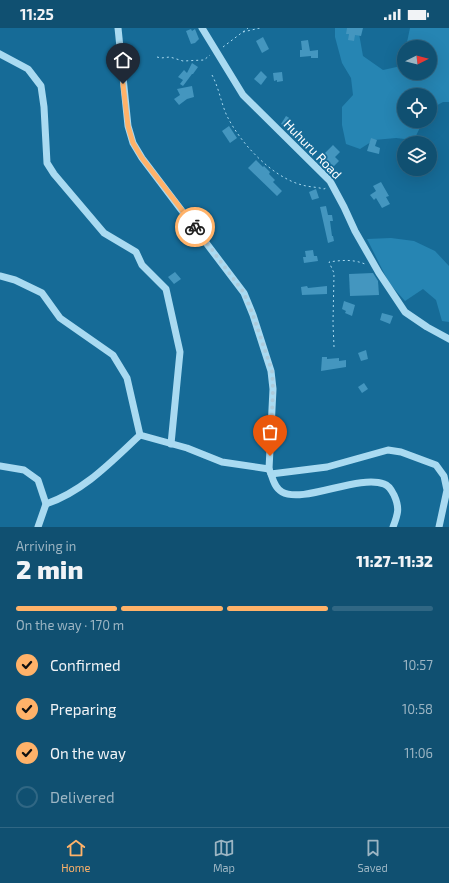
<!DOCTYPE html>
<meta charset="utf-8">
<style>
:root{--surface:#105071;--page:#1e5a79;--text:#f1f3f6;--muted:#9cb5c3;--line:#306784;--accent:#ffb269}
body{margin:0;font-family:"Exo 2",sans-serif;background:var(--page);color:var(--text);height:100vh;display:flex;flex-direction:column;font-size:15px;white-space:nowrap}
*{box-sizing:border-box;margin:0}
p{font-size:13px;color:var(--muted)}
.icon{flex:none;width:22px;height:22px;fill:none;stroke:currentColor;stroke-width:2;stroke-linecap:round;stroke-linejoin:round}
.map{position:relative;height:499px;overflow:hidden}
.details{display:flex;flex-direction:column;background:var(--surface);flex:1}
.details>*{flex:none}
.needle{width:26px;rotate:84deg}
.buttons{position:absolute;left:397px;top:12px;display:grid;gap:8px}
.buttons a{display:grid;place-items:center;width:40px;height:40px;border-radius:50%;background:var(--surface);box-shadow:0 4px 16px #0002,0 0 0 1px var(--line);font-size:20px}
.pin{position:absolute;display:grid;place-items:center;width:34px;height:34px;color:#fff;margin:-41px -17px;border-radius:50% 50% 50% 0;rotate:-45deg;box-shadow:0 0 4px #0007}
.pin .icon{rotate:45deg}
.courier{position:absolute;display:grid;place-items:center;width:40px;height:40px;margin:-20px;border:3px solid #ffb269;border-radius:50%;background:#fff;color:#222;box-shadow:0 1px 5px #0007}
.headline em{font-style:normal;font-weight:800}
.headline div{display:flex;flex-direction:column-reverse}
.headline{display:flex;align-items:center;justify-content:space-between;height:68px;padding:0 16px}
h1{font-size:26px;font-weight:800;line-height:30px}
.bar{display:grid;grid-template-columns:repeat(4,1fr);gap:6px 4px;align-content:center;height:48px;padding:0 16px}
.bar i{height:5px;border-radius:3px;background:var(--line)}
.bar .on{background:var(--accent)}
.bar p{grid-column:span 4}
ol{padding:0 16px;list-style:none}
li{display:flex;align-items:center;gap:12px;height:44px}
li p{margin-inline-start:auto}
li .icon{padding:4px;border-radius:50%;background:var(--accent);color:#111;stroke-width:4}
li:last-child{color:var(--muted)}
li i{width:22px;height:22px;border:2px solid var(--line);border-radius:50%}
.status{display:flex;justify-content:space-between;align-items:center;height:28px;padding:0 20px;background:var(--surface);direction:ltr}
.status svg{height:11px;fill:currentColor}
.menu{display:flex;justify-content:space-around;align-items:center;height:56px;border-top:1px solid var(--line);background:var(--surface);font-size:11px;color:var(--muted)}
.menu a{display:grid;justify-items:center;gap:2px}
.menu .on{color:var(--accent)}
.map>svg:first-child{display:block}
.green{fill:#2685b3}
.building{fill:#4496bf}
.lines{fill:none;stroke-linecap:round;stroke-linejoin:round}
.path{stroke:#a9daf1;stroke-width:1;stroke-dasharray:2 3;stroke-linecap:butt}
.minor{stroke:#a9daf1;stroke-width:7}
.done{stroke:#adcbdb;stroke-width:4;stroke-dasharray:0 7.2}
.route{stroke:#ffb269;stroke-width:5}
.labels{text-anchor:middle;stroke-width:3.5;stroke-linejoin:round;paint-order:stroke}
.street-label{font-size:13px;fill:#fff;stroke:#166b97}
</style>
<div class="status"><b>11:25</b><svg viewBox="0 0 49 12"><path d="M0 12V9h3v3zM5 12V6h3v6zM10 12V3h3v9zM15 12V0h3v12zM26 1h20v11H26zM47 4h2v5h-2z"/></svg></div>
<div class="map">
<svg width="449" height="499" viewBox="0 0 449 499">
<rect width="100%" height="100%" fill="#166b97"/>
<!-- green -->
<g class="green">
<path d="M 335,0 L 358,0 L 363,28 L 383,42 L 401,38 L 404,26 L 404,45 L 430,45 L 430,19 L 406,19 L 410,0 L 449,0 L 449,74 L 443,74 L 430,81 L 430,67 L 404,67 L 404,93 L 423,93 L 414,112 L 396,110 L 374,112 L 360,121 L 346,116 L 342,97 L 342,79 L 353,67 L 351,50 L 342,35 L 335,9 Z"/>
<path d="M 391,210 L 414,213 L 435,223 L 449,238 L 449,294 L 442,293 L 436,272 L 423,261 L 405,273 L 389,255 L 367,211 Z"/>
</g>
<!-- building -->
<g class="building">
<path d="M 347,0 L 363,0 L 361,8 L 355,7 L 354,13 L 348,12 L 349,6 L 346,6 Z"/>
<path d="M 191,1 L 192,3 L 195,1 L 199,11 L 195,15 L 191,16 L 186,3 Z"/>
<path d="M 263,9 L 269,21 L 262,25 L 256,13 Z"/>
<path d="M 308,12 L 310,23 L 318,22 L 318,30 L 311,30 L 311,28 L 300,29 L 300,22 L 302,22 L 301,13 Z"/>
<path d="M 192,35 L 198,39 L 193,46 L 192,46 L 183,58 L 180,56 L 183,52 L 178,49 L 184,42 L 187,45 Z"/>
<path d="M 261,43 L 267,49 L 261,57 L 254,51 Z"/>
<path d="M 282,44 L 283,53 L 277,54 L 277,52 L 274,53 L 273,45 Z"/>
<path d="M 192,58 L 194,69 L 187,71 L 179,77 L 174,71 L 180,67 L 177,61 Z"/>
<path d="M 286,88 L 291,91 L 286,99 L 281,96 Z"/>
<path d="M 229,98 L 237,110 L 230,115 L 222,103 Z"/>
<path d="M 371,110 L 377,112 L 375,118 L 380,120 L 379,126 L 367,123 Z"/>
<path d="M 333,117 L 340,124 L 335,129 L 339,133 L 333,139 L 322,128 Z"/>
<path d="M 256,132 L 263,139 L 264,138 L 270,144 L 269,146 L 275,152 L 273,154 L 282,163 L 277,168 L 248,140 Z"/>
<path d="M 381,154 L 389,168 L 386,169 L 390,176 L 382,180 L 376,170 L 374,172 L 370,167 L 376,163 L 373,158 Z"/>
<path d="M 316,161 L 319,170 L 312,172 L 309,164 Z"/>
<path d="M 326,178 L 328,187 L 332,187 L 333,193 L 330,193 L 332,208 L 333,208 L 334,213 L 328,215 L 320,179 Z"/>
<path d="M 313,222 L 314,228 L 317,228 L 318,233 L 304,235 L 303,229 L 306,229 L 305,223 Z"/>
<path d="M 175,244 L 181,251 L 174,256 L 168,249 Z"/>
<path d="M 373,245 L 378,253 L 379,267 L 350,268 L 349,246 Z"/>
<path d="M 307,258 L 308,260 L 327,258 L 327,266 L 302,267 L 301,259 Z"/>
<path d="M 344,273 L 355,277 L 352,288 L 345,285 L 346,283 L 342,281 Z"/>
<path d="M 382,285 L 393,288 L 390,296 L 380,292 Z"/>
<path d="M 366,322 L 368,331 L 361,333 L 358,325 Z"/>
<path d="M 322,329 L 327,329 L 327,331 L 339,330 L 339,333 L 346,332 L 346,339 L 321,343 Z"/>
<path d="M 364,355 L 368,361 L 362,365 L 358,359 Z"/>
</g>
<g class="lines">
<!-- path -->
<g class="path">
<path d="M 243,4 L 260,0"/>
<path d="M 223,19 L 248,0"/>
<path d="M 157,29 L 161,30 L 170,29 L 183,33 L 204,32 L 210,27"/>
<path d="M 212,47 C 219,60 221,75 227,88 C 241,116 272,149 302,157 C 309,159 317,159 324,161 L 326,160"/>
<path d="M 334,319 L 333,295 L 334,245 L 329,234 C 342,232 355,231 367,237"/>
</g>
<!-- minor -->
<g class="minor">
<path d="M 202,0 L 243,67 L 330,153 L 344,179 L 355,203 L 379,245 L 405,284 L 427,299 L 449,311"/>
<path d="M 0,26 L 28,41 L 41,58 L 44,79 L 47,135 L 54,146 L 104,205 L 136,224 L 142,237 L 166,261 L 180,324 L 171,416"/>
<path d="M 0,248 L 15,252 L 42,265 L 60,290 L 113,327 L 127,350 L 140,407 L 187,420 L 222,434 L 269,441 L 273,361 L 271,343 L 253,287 L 244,265 L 142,130 L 133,115 L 128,98 L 118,0"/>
<path d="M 0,438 L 24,442 L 38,452 L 46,476 C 84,463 111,434 140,407"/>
<path d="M 269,441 L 271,446 L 327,439 L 388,422 L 401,424 L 436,437 L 444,448 L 447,462 L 439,499"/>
<path d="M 271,446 C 273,452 275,460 282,464 C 303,476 359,446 384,456 C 388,457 392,463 394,467 C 400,480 398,486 393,499"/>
<path d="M 38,499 L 46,476"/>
</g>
</g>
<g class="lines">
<!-- done -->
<path class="done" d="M 195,199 L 244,265 L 253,287 L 272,343 L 273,361 L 270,428"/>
<!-- route -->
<path class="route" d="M 123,56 L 128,98 L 133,115 L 142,130 L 195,199"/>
</g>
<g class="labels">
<!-- street labels -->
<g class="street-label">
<text transform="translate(313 121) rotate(46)" y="5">Huhuru Road</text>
</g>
</g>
</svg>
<div class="buttons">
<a><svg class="needle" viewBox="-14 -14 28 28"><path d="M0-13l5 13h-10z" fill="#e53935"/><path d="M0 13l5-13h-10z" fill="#9cb5c3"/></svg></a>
<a><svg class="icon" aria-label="locate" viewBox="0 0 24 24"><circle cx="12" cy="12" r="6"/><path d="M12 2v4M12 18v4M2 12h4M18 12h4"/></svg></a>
<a><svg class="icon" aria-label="layers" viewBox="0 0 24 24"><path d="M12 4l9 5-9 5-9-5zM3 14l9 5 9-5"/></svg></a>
</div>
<div class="pin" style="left:270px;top:428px;background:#ea580c"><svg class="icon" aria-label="bag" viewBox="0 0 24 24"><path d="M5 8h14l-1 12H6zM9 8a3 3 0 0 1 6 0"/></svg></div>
<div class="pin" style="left:123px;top:56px;background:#1f2937"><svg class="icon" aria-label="home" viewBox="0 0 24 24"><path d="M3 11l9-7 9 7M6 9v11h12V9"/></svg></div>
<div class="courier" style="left:195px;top:199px"><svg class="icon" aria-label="bike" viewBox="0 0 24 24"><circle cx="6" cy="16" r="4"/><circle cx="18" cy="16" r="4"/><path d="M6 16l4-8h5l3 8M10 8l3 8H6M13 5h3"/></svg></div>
</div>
<section class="details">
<div class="headline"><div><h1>2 min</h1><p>Arriving in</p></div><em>11:27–11:32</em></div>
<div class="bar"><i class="on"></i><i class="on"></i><i class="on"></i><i></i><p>On the way · 170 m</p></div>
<ol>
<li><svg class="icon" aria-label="check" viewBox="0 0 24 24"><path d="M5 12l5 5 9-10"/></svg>Confirmed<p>10:57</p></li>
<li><svg class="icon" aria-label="check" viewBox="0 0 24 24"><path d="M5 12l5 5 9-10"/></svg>Preparing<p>10:58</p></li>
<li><svg class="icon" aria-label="check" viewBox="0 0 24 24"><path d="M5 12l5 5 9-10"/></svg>On the way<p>11:06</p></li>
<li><i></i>Delivered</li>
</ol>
</section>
<nav class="menu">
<a class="on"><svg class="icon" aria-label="home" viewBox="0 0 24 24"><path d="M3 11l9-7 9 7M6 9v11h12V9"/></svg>Home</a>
<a><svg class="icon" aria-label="map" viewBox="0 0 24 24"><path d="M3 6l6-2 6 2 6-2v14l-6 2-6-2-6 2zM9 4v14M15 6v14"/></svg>Map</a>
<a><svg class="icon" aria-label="saved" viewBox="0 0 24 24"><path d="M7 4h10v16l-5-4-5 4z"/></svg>Saved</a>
</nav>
